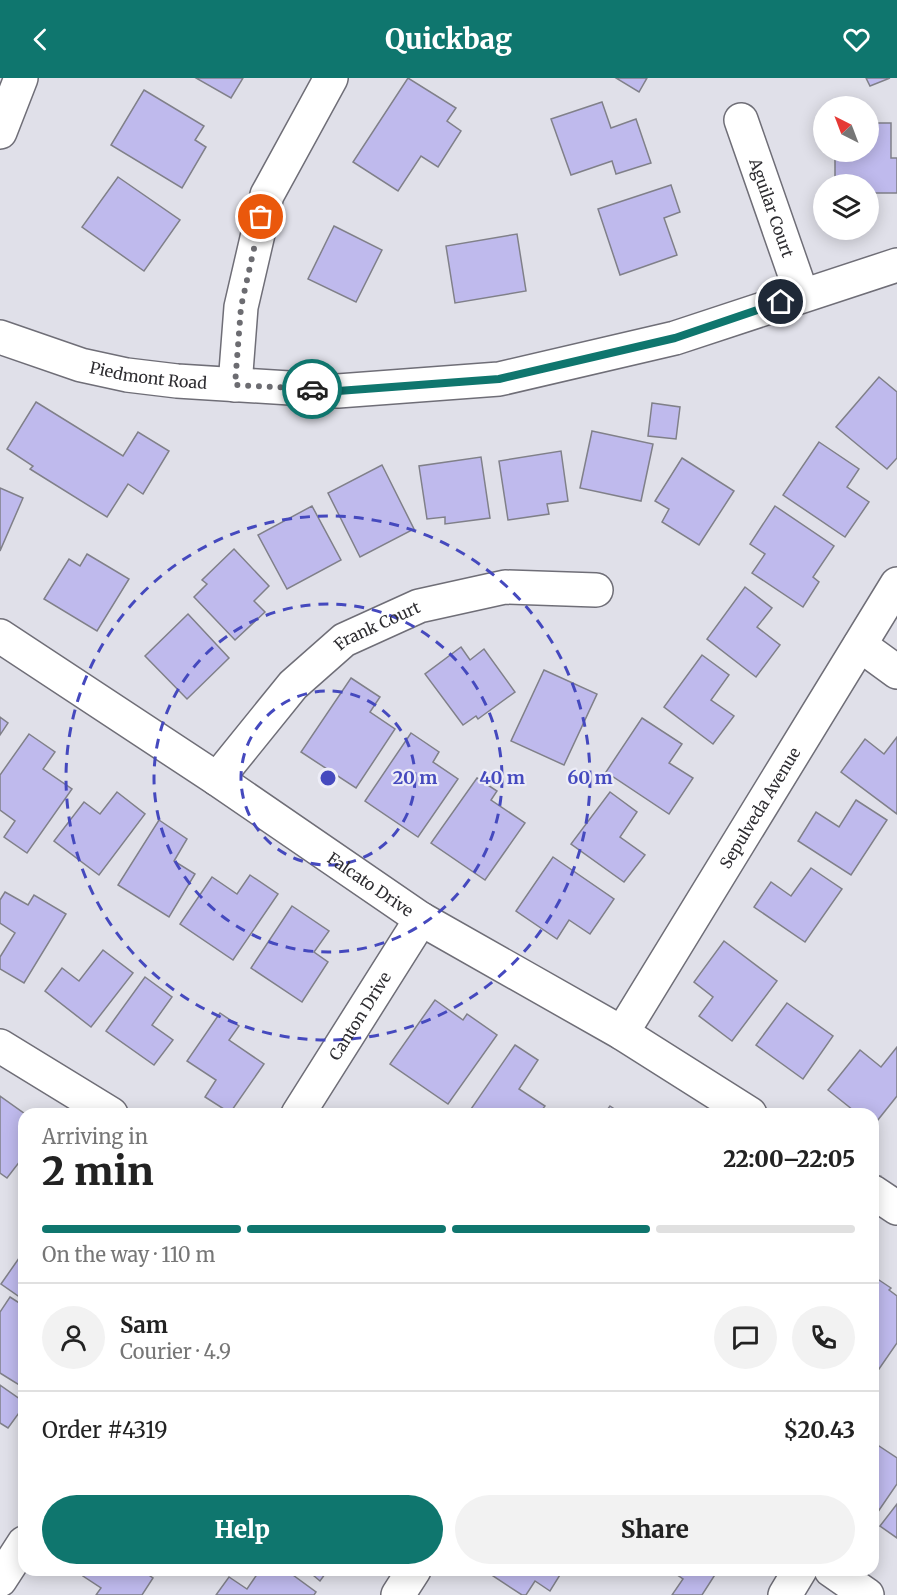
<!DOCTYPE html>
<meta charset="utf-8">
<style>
:root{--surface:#fff;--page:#f2f2f2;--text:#222;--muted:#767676;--line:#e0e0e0;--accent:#0f766e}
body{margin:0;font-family:Merriweather,serif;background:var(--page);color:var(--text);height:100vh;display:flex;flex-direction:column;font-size:22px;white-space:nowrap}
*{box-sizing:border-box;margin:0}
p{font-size:20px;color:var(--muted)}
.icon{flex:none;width:33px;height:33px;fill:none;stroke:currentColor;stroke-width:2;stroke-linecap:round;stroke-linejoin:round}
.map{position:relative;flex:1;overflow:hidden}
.side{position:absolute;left:18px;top:1030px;width:861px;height:468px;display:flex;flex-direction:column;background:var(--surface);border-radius:18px;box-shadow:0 3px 15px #0003}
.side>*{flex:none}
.needle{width:39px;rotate:318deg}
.buttons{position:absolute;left:813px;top:18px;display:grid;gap:12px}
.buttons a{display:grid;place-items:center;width:66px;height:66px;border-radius:50%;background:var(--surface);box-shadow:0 3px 15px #0003;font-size:30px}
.pin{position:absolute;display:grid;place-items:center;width:51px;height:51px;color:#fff;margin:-26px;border:3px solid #fff;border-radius:50%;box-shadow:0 2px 6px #0007}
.courier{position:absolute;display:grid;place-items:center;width:60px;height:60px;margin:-30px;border:4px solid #0f766e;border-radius:50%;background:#fff;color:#222;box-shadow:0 2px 8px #0007}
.overview em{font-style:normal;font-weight:800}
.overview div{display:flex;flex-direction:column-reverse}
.overview{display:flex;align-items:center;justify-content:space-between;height:102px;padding:0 24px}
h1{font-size:39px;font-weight:800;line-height:45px}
.bar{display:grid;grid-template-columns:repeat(4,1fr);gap:9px 6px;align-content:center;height:72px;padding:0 24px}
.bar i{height:8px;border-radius:4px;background:var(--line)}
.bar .current{background:var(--accent)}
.bar p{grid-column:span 4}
.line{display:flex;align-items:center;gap:15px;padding:0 24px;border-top:2px solid var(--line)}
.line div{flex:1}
.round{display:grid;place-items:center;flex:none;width:63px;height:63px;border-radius:32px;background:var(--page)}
.primary-button{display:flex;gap:12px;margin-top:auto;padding:12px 24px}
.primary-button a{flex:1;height:69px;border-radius:36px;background:var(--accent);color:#fff;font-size:24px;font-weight:800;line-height:69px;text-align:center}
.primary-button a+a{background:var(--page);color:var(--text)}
header{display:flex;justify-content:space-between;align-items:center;height:78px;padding:0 24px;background:var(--accent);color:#fff;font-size:27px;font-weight:800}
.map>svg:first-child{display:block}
.building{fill:#bfbaed;stroke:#808089;stroke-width:1.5}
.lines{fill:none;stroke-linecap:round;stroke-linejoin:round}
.minor-casing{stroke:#6f6e77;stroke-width:36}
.major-casing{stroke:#6f6e77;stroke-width:36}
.minor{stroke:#fff;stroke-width:33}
.major{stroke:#fff;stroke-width:33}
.done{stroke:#6c6c71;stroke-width:6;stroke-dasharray:0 10.8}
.route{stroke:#0f766e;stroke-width:8}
.ring{fill:none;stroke:#4549be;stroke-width:3;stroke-dasharray:10 8}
.labels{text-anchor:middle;stroke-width:4.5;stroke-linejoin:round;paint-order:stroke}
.street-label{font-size:16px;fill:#2e2d31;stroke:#ededf7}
.centre{fill:#4549be;stroke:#ededf7;stroke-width:3}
.ring-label{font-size:18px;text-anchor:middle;font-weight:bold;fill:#4549be;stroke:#ededf7;stroke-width:4.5;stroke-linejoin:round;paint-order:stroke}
</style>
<header><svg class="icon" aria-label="back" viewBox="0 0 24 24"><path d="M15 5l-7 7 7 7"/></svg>Quickbag<svg class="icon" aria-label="heart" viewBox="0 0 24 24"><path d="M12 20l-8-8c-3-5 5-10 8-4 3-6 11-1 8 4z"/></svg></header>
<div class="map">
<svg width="897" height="1517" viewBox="0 0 897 1517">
<rect width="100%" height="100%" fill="#e0e0e9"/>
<!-- building -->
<g class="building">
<path d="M 196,0 L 243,0 L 231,20 Z"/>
<path d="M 408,0 L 456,30 L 447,43 L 461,53 L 438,89 L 421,78 L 398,113 L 353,84 Z"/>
<path d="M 616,0 L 647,0 L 639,14 Z"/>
<path d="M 866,0 L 890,0 L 870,8 Z"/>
<path d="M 144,12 L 204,48 L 195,62 L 206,69 L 182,110 L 111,67 Z"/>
<path d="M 602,24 L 611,50 L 636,41 L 651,85 L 616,96 L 612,83 L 571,97 L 551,41 Z"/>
<path d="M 868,45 L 891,45 L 891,80 L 897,80 L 897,115 L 868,115 L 868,106 L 835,106 L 835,74 L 868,74 Z"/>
<path d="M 118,99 L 180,142 L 144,193 L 82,149 Z"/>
<path d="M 671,107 L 680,134 L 664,140 L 677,177 L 620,197 L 598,131 Z"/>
<path d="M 334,148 L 382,172 L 356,224 L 308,201 Z"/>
<path d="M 517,156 L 526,213 L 455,225 L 446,168 Z"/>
<path d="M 879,299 L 897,314 L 897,380 L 887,391 L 836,349 Z"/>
<path d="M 36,324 L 123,378 L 138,354 L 169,373 L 143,416 L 128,406 L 107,439 L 30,391 L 33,388 L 7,371 Z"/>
<path d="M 652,325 L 680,329 L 676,361 L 648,358 Z"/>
<path d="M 592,353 L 653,366 L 641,423 L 580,410 Z"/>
<path d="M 819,364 L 859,391 L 847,409 L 869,424 L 845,459 L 783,417 Z"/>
<path d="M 561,373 L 568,423 L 547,426 L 549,436 L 508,442 L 499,383 Z"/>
<path d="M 481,379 L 490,440 L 445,446 L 445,439 L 427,441 L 419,388 Z"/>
<path d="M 682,380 L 734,413 L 699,467 L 662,444 L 669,431 L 655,423 Z"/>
<path d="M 382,387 L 414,451 L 360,479 L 328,415 Z"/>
<path d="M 0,410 L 23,420 L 0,473 Z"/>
<path d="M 312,428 L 341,482 L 287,511 L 258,457 Z"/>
<path d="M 775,428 L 834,468 L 813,499 L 819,504 L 803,529 L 752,495 L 765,476 L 750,466 Z"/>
<path d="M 234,471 L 269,508 L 254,523 L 265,534 L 235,562 L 194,519 L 207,506 L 202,502 Z"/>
<path d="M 87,476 L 129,501 L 97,553 L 44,521 L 69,481 L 80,488 Z"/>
<path d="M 745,509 L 772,530 L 757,549 L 780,567 L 756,599 L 707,561 Z"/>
<path d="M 188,536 L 229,580 L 187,621 L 145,578 Z"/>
<path d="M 461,569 L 470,582 L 484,571 L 515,614 L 478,641 L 476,638 L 463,647 L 425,596 Z"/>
<path d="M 702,577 L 729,597 L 711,622 L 734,638 L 713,666 L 664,629 Z"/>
<path d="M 544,592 L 597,616 L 564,687 L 511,663 Z"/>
<path d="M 351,600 L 380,619 L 370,634 L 395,651 L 356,710 L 301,674 Z"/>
<path d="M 0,639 L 8,645 L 0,657 Z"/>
<path d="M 642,640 L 682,666 L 669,685 L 693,700 L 669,736 L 606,694 Z"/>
<path d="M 411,655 L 439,674 L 433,684 L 458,701 L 418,759 L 365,723 Z"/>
<path d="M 29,656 L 55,674 L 43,691 L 72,711 L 27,775 L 4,759 L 15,743 L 0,732 L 0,697 Z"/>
<path d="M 897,659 L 897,736 L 841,694 L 865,661 L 884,676 Z"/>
<path d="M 477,700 L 497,713 L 491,722 L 525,745 L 485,802 L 431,765 Z"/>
<path d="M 117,714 L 145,736 L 99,797 L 54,763 L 84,724 L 100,736 Z"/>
<path d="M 610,714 L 637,734 L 620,759 L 645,777 L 624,804 L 571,766 Z"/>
<path d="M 856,722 L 887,742 L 851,797 L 798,763 L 816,734 L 839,749 Z"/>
<path d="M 159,742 L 187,761 L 174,783 L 195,796 L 169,839 L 118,807 Z"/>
<path d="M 553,779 L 614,821 L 590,856 L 569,842 L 557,861 L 516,833 Z"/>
<path d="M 811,790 L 842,811 L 805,864 L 754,829 L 771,804 L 791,818 Z"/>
<path d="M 250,797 L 278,816 L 233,882 L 180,846 L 212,799 L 237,816 Z"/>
<path d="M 5,814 L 28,827 L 34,817 L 66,836 L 24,905 L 0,891 L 0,879 L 15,855 L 0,845 L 0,822 Z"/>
<path d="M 292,828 L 329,853 L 314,874 L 328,884 L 302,924 L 251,890 Z"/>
<path d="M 724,863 L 777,903 L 732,963 L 699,938 L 713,919 L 694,904 Z"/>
<path d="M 103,872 L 133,895 L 91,949 L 45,913 L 62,890 L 79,903 Z"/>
<path d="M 145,899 L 172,919 L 152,947 L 173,962 L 154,987 L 106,953 Z"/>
<path d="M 435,922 L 463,942 L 467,936 L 497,957 L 448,1026 L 390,986 Z"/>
<path d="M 787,925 L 833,958 L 803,1001 L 756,967 Z"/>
<path d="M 220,935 L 239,948 L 229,962 L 264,986 L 230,1035 L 205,1019 L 216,1002 L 187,983 Z"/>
<path d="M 515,967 L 538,982 L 519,1011 L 545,1028 L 539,1036 L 478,1036 L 471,1031 Z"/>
<path d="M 897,969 L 897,1018 L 873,1048 L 873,1036 L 858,1036 L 828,1012 L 860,972 L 881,989 Z"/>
<path d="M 0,1018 L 25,1036 L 24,1078 L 7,1100 L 0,1095 Z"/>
<path d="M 610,1028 L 622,1036 L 604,1036 Z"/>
<path d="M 24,1173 L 24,1222 L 1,1206 Z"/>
<path d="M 873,1198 L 891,1210 L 889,1212 L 897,1218 L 897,1265 L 879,1291 L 873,1288 Z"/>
<path d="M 10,1219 L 24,1228 L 24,1310 L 0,1295 L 0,1234 Z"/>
<path d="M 0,1307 L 24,1324 L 24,1328 L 8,1350 L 0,1345 Z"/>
<path d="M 873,1364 L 897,1380 L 897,1406 L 873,1441 Z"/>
<path d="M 897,1426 L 897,1460 L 880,1448 Z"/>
<path d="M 87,1492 L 141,1492 L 153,1500 L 142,1517 L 96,1517 L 101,1510 L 83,1498 Z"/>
<path d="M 260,1492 L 286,1492 L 316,1514 L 314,1517 L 216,1517 L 229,1499 L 247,1511 Z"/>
<path d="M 307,1492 L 328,1492 L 320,1503 Z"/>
<path d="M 484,1492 L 563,1492 L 550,1513 L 535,1503 L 526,1517 L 522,1517 Z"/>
<path d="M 670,1492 L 718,1492 L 702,1517 L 672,1517 L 683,1501 Z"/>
</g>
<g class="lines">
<defs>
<g id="minor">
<path id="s1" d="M 741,42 L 802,217"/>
<path d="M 0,54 L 21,0"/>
<path d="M 235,307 L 241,229 L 267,117 L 331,0"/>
<path id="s2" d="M 0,558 L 217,701 L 421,841 L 622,955 L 750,1036"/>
<path d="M 860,567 L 897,594"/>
<path id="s3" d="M 217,701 L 293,607 L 344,562 L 419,528 L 505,509 L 596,512"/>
<path id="s4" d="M 622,955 L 897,506"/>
<path d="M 0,968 L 111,1036"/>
<path id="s5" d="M 298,1036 L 421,841"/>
<path d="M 873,1114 L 897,1130"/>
<path d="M 831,1492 L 867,1517"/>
<path d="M 0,1502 L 24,1465"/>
<path d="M 398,1517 L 414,1492"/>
<path d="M 785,1517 L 800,1492"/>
</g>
<g id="major">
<path id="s6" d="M 0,259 L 81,287 L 127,297 L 177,303 L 338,313 L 499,301 L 675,260 L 897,187"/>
</g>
</defs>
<!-- minor casing -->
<use href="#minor" class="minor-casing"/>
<!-- major casing -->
<use href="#major" class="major-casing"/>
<!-- minor -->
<use href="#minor" class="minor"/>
<!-- major -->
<use href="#major" class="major"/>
</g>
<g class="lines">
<!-- done -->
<path class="done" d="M 261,139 L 241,229 L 235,307 L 312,311"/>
<!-- route -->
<path class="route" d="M 312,311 L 338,313 L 499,301 L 675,260 L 781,224"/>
</g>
<!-- distance rings -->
<g class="ring">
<circle cx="328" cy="700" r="87"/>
<circle cx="328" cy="700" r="174"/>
<circle cx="328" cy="700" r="262"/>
</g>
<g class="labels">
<!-- street labels -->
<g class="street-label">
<text dy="6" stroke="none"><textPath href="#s1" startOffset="93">Aguilar Court</textPath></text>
<text dy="6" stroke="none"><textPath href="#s6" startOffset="154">Piedmont Road</textPath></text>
<text dy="6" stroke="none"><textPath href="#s3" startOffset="225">Frank Court</textPath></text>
<text dy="6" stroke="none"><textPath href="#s4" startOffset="264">Sepulveda Avenue</textPath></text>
<text dy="6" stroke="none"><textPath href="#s2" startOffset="446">Falcato Drive</textPath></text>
<text dy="6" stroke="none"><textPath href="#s5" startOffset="116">Canton Drive</textPath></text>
</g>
</g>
<circle cx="328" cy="700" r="9" class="centre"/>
<g class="ring-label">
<text x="415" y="706">20 m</text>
<text x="502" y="706">40 m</text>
<text x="590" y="706">60 m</text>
</g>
</svg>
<div class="buttons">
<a><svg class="needle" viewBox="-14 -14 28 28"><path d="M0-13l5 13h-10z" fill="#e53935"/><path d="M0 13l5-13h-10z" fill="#767676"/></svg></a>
<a><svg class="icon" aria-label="layers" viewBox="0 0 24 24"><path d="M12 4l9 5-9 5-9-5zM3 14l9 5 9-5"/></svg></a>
</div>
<div class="pin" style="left:261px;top:139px;background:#ea580c"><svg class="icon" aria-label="bag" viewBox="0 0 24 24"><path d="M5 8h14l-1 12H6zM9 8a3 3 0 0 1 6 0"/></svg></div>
<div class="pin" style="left:781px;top:224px;background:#1f2937"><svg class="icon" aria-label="home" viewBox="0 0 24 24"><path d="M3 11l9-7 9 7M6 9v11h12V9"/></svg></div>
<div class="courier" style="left:312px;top:311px"><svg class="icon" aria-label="car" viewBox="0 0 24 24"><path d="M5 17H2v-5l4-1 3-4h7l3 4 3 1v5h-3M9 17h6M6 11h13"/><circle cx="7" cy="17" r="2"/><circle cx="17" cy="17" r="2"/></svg></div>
<section class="side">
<div class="overview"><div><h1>2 min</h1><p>Arriving in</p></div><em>22:00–22:05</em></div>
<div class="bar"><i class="current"></i><i class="current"></i><i class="current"></i><i></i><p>On the way · 110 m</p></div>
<div class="line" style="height:108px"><a class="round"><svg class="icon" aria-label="person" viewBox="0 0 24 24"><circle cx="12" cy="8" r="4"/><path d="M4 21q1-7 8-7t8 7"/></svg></a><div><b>Sam</b><p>Courier · 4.9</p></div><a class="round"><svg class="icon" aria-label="chat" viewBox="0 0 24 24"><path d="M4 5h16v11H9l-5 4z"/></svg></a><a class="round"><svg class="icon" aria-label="phone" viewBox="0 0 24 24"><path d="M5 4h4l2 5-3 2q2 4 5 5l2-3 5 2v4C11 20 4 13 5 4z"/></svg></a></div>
<div class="line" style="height:78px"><div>Order #4319</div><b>$20.43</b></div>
<div class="primary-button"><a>Help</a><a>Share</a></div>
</section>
</div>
